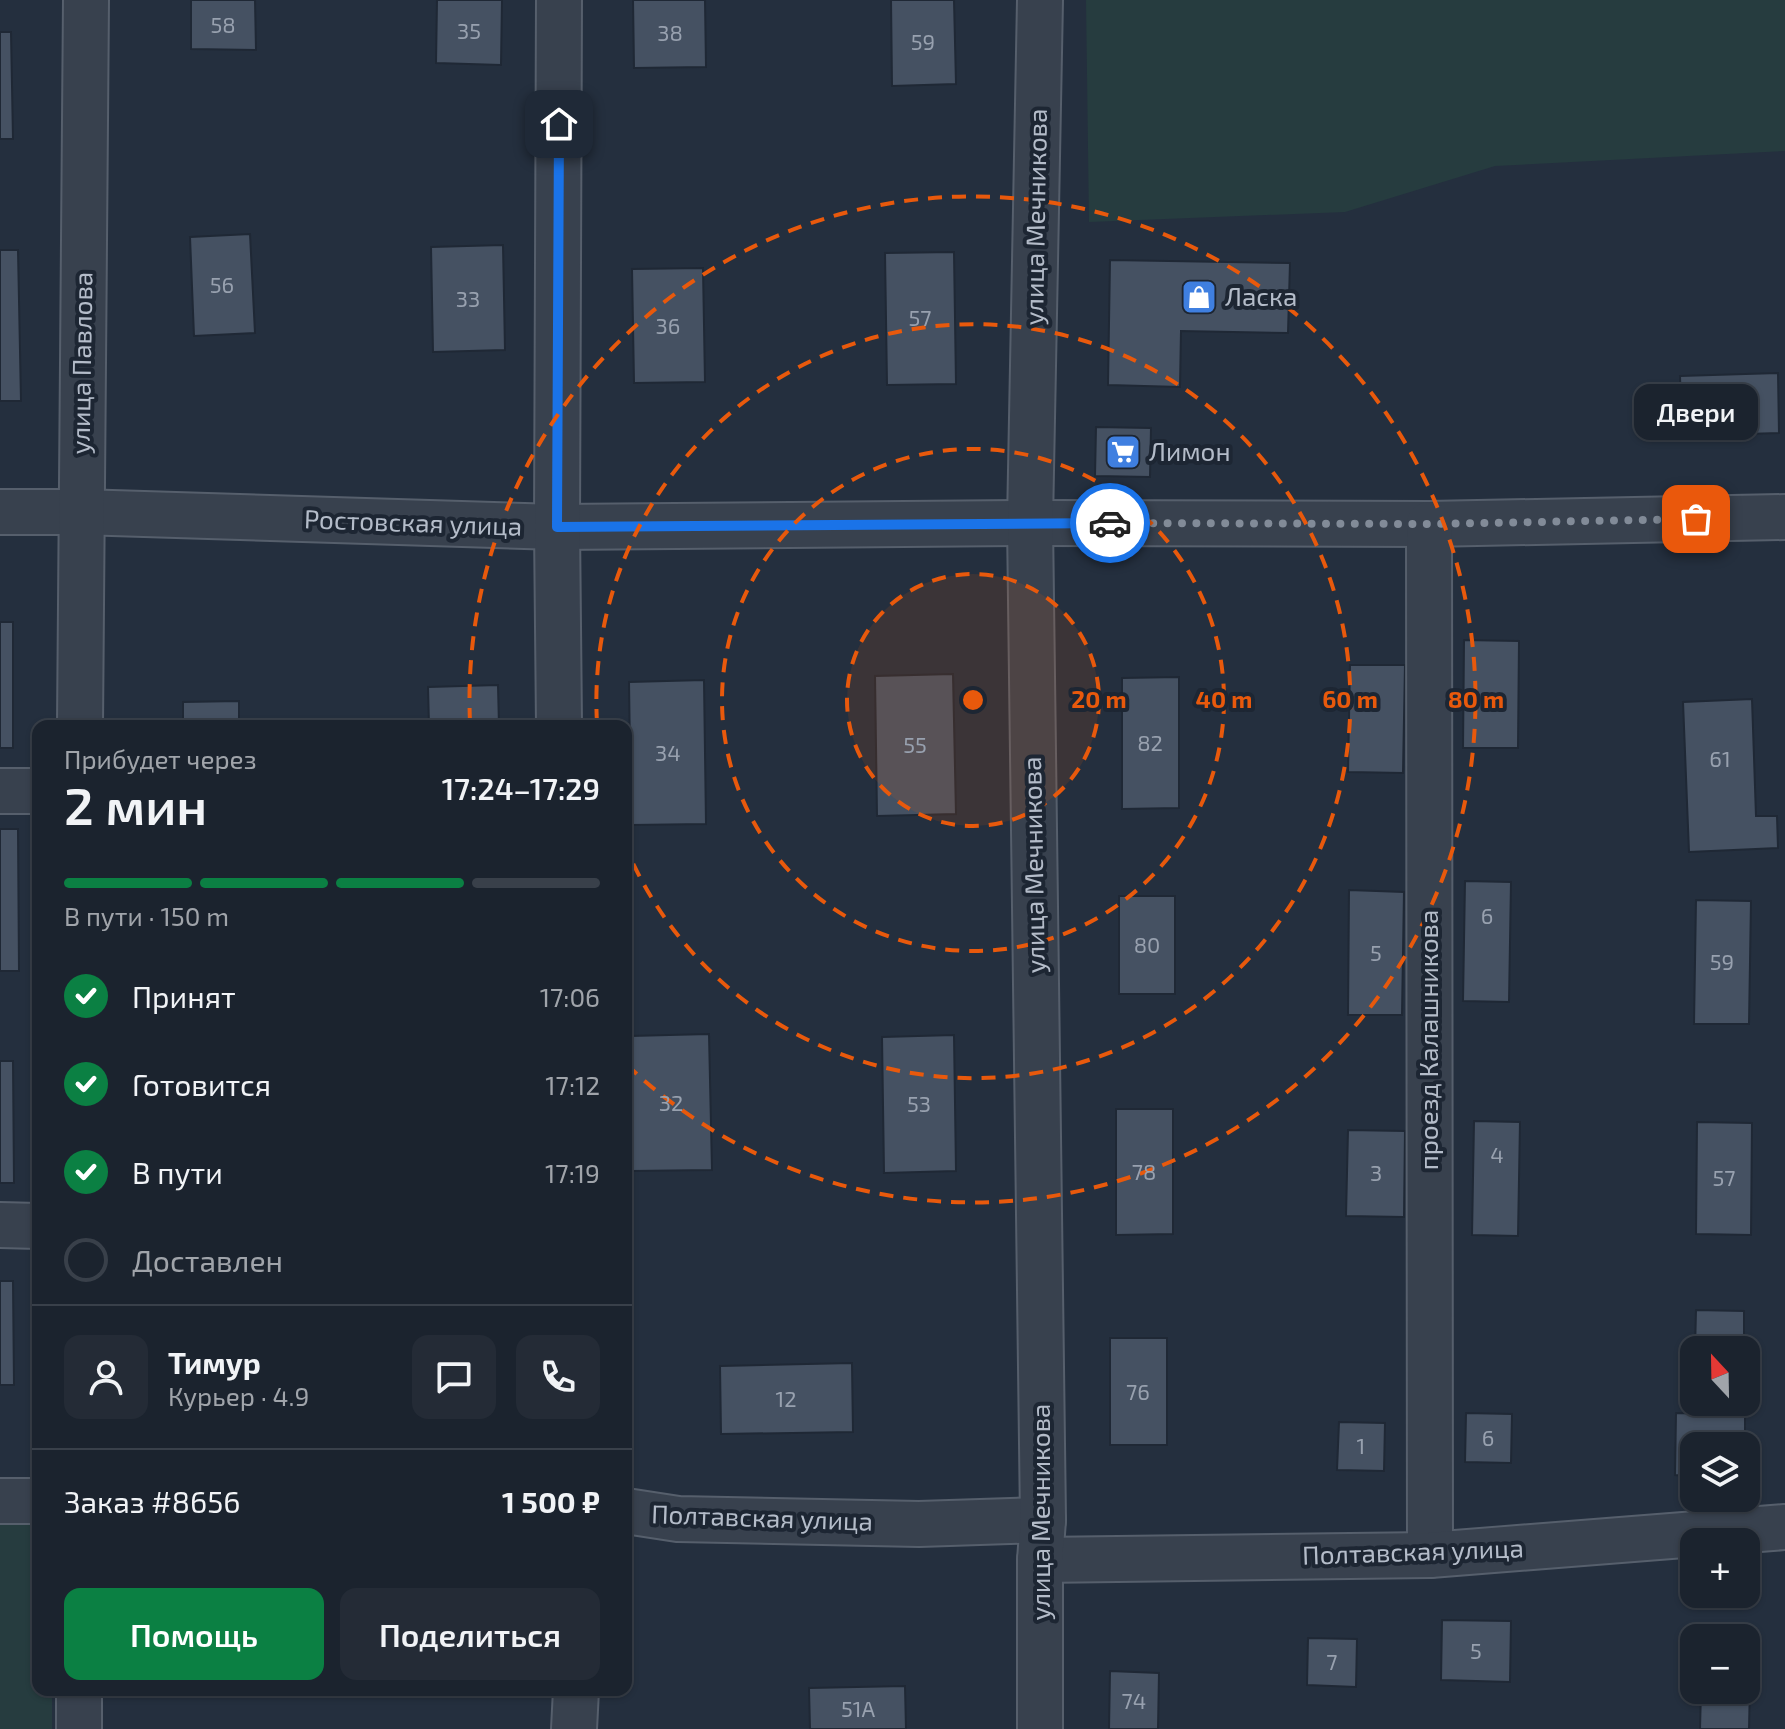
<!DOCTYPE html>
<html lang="ru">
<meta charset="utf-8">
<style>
:root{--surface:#1b232e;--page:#242b36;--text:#f1f3f6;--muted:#a0a4aa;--line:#39404a;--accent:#0b8043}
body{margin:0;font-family:"Exo 2",sans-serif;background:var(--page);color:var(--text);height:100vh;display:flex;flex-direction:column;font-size:30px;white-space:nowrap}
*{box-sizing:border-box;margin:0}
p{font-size:26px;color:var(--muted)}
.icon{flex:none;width:44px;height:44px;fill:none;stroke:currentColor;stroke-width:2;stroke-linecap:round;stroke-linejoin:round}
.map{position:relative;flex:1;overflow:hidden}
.panel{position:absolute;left:32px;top:720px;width:600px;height:976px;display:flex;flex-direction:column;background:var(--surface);border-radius:16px;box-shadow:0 2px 6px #0004,0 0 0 2px var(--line)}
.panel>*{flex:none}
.needle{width:52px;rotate:338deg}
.fabs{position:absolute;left:1680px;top:1336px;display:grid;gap:16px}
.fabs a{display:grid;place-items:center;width:80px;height:80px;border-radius:16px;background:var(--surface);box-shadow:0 2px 6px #0004,0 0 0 2px var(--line);font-size:40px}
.pin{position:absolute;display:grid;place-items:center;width:68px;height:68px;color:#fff;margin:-34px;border-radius:16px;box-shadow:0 4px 12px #0006}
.courier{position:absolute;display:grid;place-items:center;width:80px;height:80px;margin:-40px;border:6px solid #1a73e8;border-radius:50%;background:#fff;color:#222;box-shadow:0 2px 10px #0007}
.bubble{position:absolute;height:56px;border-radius:16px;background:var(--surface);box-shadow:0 2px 6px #0004,0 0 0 2px var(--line);font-size:26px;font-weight:600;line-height:56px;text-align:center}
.head em{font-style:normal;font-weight:600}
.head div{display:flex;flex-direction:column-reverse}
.head{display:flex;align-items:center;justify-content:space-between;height:136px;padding:0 32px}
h1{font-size:52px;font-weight:600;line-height:60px}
.bar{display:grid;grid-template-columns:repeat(4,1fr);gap:12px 8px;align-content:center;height:96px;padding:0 32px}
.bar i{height:10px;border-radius:6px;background:var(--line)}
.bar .current{background:var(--accent)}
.bar p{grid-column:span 4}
.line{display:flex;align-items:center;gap:20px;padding:0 32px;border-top:2px solid var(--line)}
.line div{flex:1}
.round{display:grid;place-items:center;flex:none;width:84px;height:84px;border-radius:16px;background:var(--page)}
ol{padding:0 32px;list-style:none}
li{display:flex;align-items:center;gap:24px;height:88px}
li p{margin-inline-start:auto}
li .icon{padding:8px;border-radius:50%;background:var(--accent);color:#fff;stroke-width:4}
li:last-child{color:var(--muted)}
li i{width:44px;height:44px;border:4px solid var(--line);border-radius:50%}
.primary-button{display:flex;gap:16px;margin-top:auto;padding:16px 32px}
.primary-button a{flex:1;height:92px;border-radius:16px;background:var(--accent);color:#fff;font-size:32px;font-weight:600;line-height:92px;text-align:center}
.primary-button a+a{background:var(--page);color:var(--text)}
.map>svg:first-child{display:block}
.green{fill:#263c3f}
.building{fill:#455162;stroke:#1f2835;stroke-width:2}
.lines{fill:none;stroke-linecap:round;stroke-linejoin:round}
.minor-casing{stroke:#565f6c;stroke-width:48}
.minor{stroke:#38414e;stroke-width:44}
.done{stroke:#828b98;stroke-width:8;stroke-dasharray:0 14.4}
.route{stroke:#1a73e8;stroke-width:10}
.ring{fill:none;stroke:#e8590c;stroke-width:4;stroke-dasharray:14 10}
.labels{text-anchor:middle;stroke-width:8;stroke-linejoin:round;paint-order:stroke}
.number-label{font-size:22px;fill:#98a1af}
.street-label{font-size:26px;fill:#b4bcc9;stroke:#1d2633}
.poi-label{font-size:26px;fill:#b4bcc9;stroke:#1d2633;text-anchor:start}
.centre{fill:#e8590c;stroke:#1d2633;stroke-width:4}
.ring-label{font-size:24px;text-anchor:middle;font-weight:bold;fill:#e8590c;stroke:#1d2633;stroke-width:8;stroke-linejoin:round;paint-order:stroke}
</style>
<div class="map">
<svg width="1785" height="1729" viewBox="0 0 1785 1729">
<rect width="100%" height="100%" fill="#242f3e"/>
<!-- green -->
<g class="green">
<path d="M 1086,0 L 1785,0 L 1785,151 L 1495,166 L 1345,212 L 1089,222 Z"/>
<path d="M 38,1519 L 38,1690 L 52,1690 L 52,1729 L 0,1729 L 0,1520 Z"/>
</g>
<!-- building -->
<g class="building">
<path d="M 191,0 L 255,0 L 256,50 L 191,49 Z"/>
<path d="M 437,0 L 502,0 L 501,65 L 436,63 Z"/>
<path d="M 633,0 L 705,0 L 706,67 L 634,68 Z"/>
<path d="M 891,0 L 954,0 L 956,84 L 892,86 Z"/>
<path d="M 0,32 L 11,32 L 13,139 L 0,139 Z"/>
<path d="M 250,234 L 255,333 L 194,336 L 190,237 Z"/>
<path d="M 503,245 L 505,350 L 433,352 L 431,247 Z"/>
<path d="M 0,250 L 18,250 L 21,401 L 0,401 Z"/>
<path d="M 954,252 L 956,384 L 887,385 L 885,253 Z"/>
<path d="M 1110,260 L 1290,263 L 1288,333 L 1181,331 L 1180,387 L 1108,385 Z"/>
<path d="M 703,268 L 705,382 L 634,383 L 632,269 Z"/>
<path d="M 1778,373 L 1779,433 L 1682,436 L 1680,376 Z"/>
<path d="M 1096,427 L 1151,428 L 1150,477 L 1095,476 Z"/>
<rect x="0" y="622" width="13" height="126"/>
<path d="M 1464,640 L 1519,641 L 1518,748 L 1463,748 Z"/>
<path d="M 1350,665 L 1405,665 L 1403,773 L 1348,772 Z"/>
<path d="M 953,674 L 956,814 L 877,816 L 875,676 Z"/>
<path d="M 1179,677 L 1179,808 L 1122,809 L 1122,678 Z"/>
<path d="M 704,680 L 706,824 L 631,825 L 629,682 Z"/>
<path d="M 498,685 L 499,726 L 429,726 L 428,687 Z"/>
<path d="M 1752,699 L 1756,816 L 1777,816 L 1778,848 L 1689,852 L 1683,702 Z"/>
<path d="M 239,701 L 239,726 L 183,726 L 183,702 Z"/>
<path d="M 0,829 L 18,829 L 19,971 L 0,971 Z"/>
<path d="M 1465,881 L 1511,882 L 1509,1002 L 1463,1001 Z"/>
<path d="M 1349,890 L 1404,892 L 1402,1015 L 1348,1015 Z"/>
<rect x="1119" y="896" width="56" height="98"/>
<path d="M 1696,900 L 1751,901 L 1749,1024 L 1694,1024 Z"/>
<path d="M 709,1034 L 712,1170 L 632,1171 L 630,1036 Z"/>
<path d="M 954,1035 L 956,1171 L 884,1173 L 882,1037 Z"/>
<path d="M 0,1061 L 13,1061 L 14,1183 L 0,1183 Z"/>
<path d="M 1116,1109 L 1173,1109 L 1173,1234 L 1116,1235 Z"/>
<path d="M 1474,1121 L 1520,1122 L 1518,1236 L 1472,1235 Z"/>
<path d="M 1697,1122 L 1752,1123 L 1751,1235 L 1696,1234 Z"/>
<path d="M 1348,1130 L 1405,1131 L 1404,1217 L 1346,1216 Z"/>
<path d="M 0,1281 L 13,1281 L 14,1385 L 0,1385 Z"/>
<path d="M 1696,1310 L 1744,1311 L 1744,1350 L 1695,1350 Z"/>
<rect x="1110" y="1338" width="57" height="107"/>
<path d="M 852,1363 L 853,1432 L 721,1434 L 720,1366 Z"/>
<path d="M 1466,1413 L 1512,1414 L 1511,1463 L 1465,1462 Z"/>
<path d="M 1676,1413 L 1745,1414 L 1745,1446 L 1694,1446 L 1694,1476 L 1675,1475 Z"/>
<path d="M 1339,1422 L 1385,1423 L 1384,1471 L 1337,1470 Z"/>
<path d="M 1442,1620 L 1511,1621 L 1510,1682 L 1441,1680 Z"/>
<path d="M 1308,1638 L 1357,1639 L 1356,1687 L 1307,1685 Z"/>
<path d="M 1110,1671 L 1159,1673 L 1158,1729 L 1109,1729 Z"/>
<path d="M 1746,1684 L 1750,1684 L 1749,1729 L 1700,1729 L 1701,1690 L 1746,1690 Z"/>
<path d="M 905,1686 L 906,1729 L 810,1729 L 809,1688 Z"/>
</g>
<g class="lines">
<defs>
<g id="minor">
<path d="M 0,512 L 80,512 L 557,527 L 1030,523 L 1429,524 L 1785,517"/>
<path d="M 1429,524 L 1430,1555"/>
<path d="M 80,726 L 86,0"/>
<path d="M 559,726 L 557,527 L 559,0"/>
<path d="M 0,791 L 38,791"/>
<path d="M 0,1225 L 38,1226"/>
<path d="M 0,1501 L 38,1501"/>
<path d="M 626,1511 L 678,1519 L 919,1524 L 1043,1520"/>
<path d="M 1040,1560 L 1430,1555 L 1785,1527"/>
<path d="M 79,1690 L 79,1729"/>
<path d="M 574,1729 L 576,1690"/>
<path d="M 1040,1729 L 1040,1560 L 1043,1520 L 1030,523 L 1040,0"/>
</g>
</defs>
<!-- minor casing -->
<use href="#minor" class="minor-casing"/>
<!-- minor -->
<use href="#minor" class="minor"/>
</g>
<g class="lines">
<!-- done -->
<path class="done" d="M 1110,523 L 1429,524 L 1696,519"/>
<!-- route -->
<path class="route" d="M 559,124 L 557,527 L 1110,523"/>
</g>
<!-- distance rings -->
<circle cx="973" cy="700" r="126" fill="#e8590c" fill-opacity=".12"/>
<g class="ring">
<circle cx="973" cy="700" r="126"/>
<circle cx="973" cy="700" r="251"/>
<path d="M597 723A377 377 0 1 1 627 850"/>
<path d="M470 722A503 503 0 1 1 627 1065"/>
</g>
<!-- icons -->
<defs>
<symbol id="shop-square" viewBox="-11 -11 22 22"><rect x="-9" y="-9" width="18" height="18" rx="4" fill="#3f7fe0" stroke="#1d2633"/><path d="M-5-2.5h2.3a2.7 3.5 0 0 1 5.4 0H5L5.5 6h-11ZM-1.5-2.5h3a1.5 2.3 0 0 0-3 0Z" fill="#fff"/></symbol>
<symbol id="supermarket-square" viewBox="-11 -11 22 22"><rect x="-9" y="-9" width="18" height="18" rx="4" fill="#3f7fe0" stroke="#1d2633"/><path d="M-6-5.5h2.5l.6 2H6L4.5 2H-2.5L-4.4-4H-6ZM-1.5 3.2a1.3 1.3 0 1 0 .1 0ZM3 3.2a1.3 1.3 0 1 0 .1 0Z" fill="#fff"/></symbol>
</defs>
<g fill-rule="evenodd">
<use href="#shop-square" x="1179" y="277" width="40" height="40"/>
<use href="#supermarket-square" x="1103" y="432" width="40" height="40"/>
</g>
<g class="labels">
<!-- number labels -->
<g class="number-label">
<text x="223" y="33">58</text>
<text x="469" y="39">35</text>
<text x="670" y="41">38</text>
<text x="923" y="50">59</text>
<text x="222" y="293">56</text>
<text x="468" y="307">33</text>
<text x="920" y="326">57</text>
<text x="668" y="334">36</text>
<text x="1150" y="751">82</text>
<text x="915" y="753">55</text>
<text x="668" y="761">34</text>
<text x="1720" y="767">61</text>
<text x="1487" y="924">6</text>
<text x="1147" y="953">80</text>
<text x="1376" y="961">5</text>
<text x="1722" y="970">59</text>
<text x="671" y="1111">32</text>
<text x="919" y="1112">53</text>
<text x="1497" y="1163">4</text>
<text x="1144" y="1180">78</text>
<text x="1376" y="1181">3</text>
<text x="1724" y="1186">57</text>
<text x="1138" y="1400">76</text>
<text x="786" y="1407">12</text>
<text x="1488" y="1446">6</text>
<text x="1361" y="1454">1</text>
<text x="1476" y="1659">5</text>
<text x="1332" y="1670">7</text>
<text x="1134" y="1709">74</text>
<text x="858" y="1717">51А</text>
</g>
<!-- street labels -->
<g class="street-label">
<text transform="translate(1036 217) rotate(-89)" y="9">улица Мечникова</text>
<text transform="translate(82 363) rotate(-89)" y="9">улица Павлова</text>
<text transform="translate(413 523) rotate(2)" y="9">Ростовская улица</text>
<text transform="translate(1034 865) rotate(-91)" y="9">улица Мечникова</text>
<text transform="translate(1429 1040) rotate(-90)" y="9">проезд Калашникова</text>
<text transform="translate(1041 1512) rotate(-90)" y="9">улица Мечникова</text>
<text transform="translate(762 1518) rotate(2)" y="9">Полтавская улица</text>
<text transform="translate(1413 1552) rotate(-2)" y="9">Полтавская улица</text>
</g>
<!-- poi labels -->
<g class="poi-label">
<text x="1225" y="306">Ласка</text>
<text x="1149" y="461">Лимон</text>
</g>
</g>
<circle cx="973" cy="700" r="12" class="centre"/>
<g class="ring-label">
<text x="1099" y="708">20 m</text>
<text x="1224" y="708">40 m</text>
<text x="1350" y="708">60 m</text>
<text x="1476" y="708">80 m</text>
</g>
</svg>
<div class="fabs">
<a><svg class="needle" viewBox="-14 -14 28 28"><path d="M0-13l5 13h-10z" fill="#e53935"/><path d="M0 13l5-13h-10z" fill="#a0a4aa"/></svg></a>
<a><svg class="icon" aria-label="layers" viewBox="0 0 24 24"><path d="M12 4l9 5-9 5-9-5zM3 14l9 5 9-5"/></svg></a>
<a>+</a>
<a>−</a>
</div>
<div class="pin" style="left:1696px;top:519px;background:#ea580c"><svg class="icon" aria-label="bag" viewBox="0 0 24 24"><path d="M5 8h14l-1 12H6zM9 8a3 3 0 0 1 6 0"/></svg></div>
<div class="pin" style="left:559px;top:124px;background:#1f2937"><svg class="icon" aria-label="home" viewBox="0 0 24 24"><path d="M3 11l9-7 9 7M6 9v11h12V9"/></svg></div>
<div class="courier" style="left:1110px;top:523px"><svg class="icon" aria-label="car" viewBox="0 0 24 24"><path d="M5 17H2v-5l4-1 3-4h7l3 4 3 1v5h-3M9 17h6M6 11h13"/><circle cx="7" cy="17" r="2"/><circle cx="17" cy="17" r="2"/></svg></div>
<div class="bubble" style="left:1634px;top:384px;width:124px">Двери</div>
<section class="panel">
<div class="head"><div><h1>2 мин</h1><p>Прибудет через</p></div><em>17:24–17:29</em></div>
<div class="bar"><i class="current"></i><i class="current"></i><i class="current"></i><i></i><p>В пути · 150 m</p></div>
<ol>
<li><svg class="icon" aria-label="check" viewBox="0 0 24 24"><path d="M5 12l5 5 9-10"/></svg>Принят<p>17:06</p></li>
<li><svg class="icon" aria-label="check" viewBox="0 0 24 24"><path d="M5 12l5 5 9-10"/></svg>Готовится<p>17:12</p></li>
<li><svg class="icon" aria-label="check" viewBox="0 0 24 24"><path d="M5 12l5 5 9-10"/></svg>В пути<p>17:19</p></li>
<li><i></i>Доставлен</li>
</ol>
<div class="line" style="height:144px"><a class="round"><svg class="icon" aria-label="person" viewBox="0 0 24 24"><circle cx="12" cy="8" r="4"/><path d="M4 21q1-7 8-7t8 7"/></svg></a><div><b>Тимур</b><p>Курьер · 4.9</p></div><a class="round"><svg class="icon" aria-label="chat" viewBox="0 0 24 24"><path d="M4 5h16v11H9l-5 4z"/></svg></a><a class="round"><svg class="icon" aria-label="phone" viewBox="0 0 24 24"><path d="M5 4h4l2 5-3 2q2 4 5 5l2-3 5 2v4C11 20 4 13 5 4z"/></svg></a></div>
<div class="line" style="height:104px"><div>Заказ #8656</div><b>1 500 ₽</b></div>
<div class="primary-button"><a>Помощь</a><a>Поделиться</a></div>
</section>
</div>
